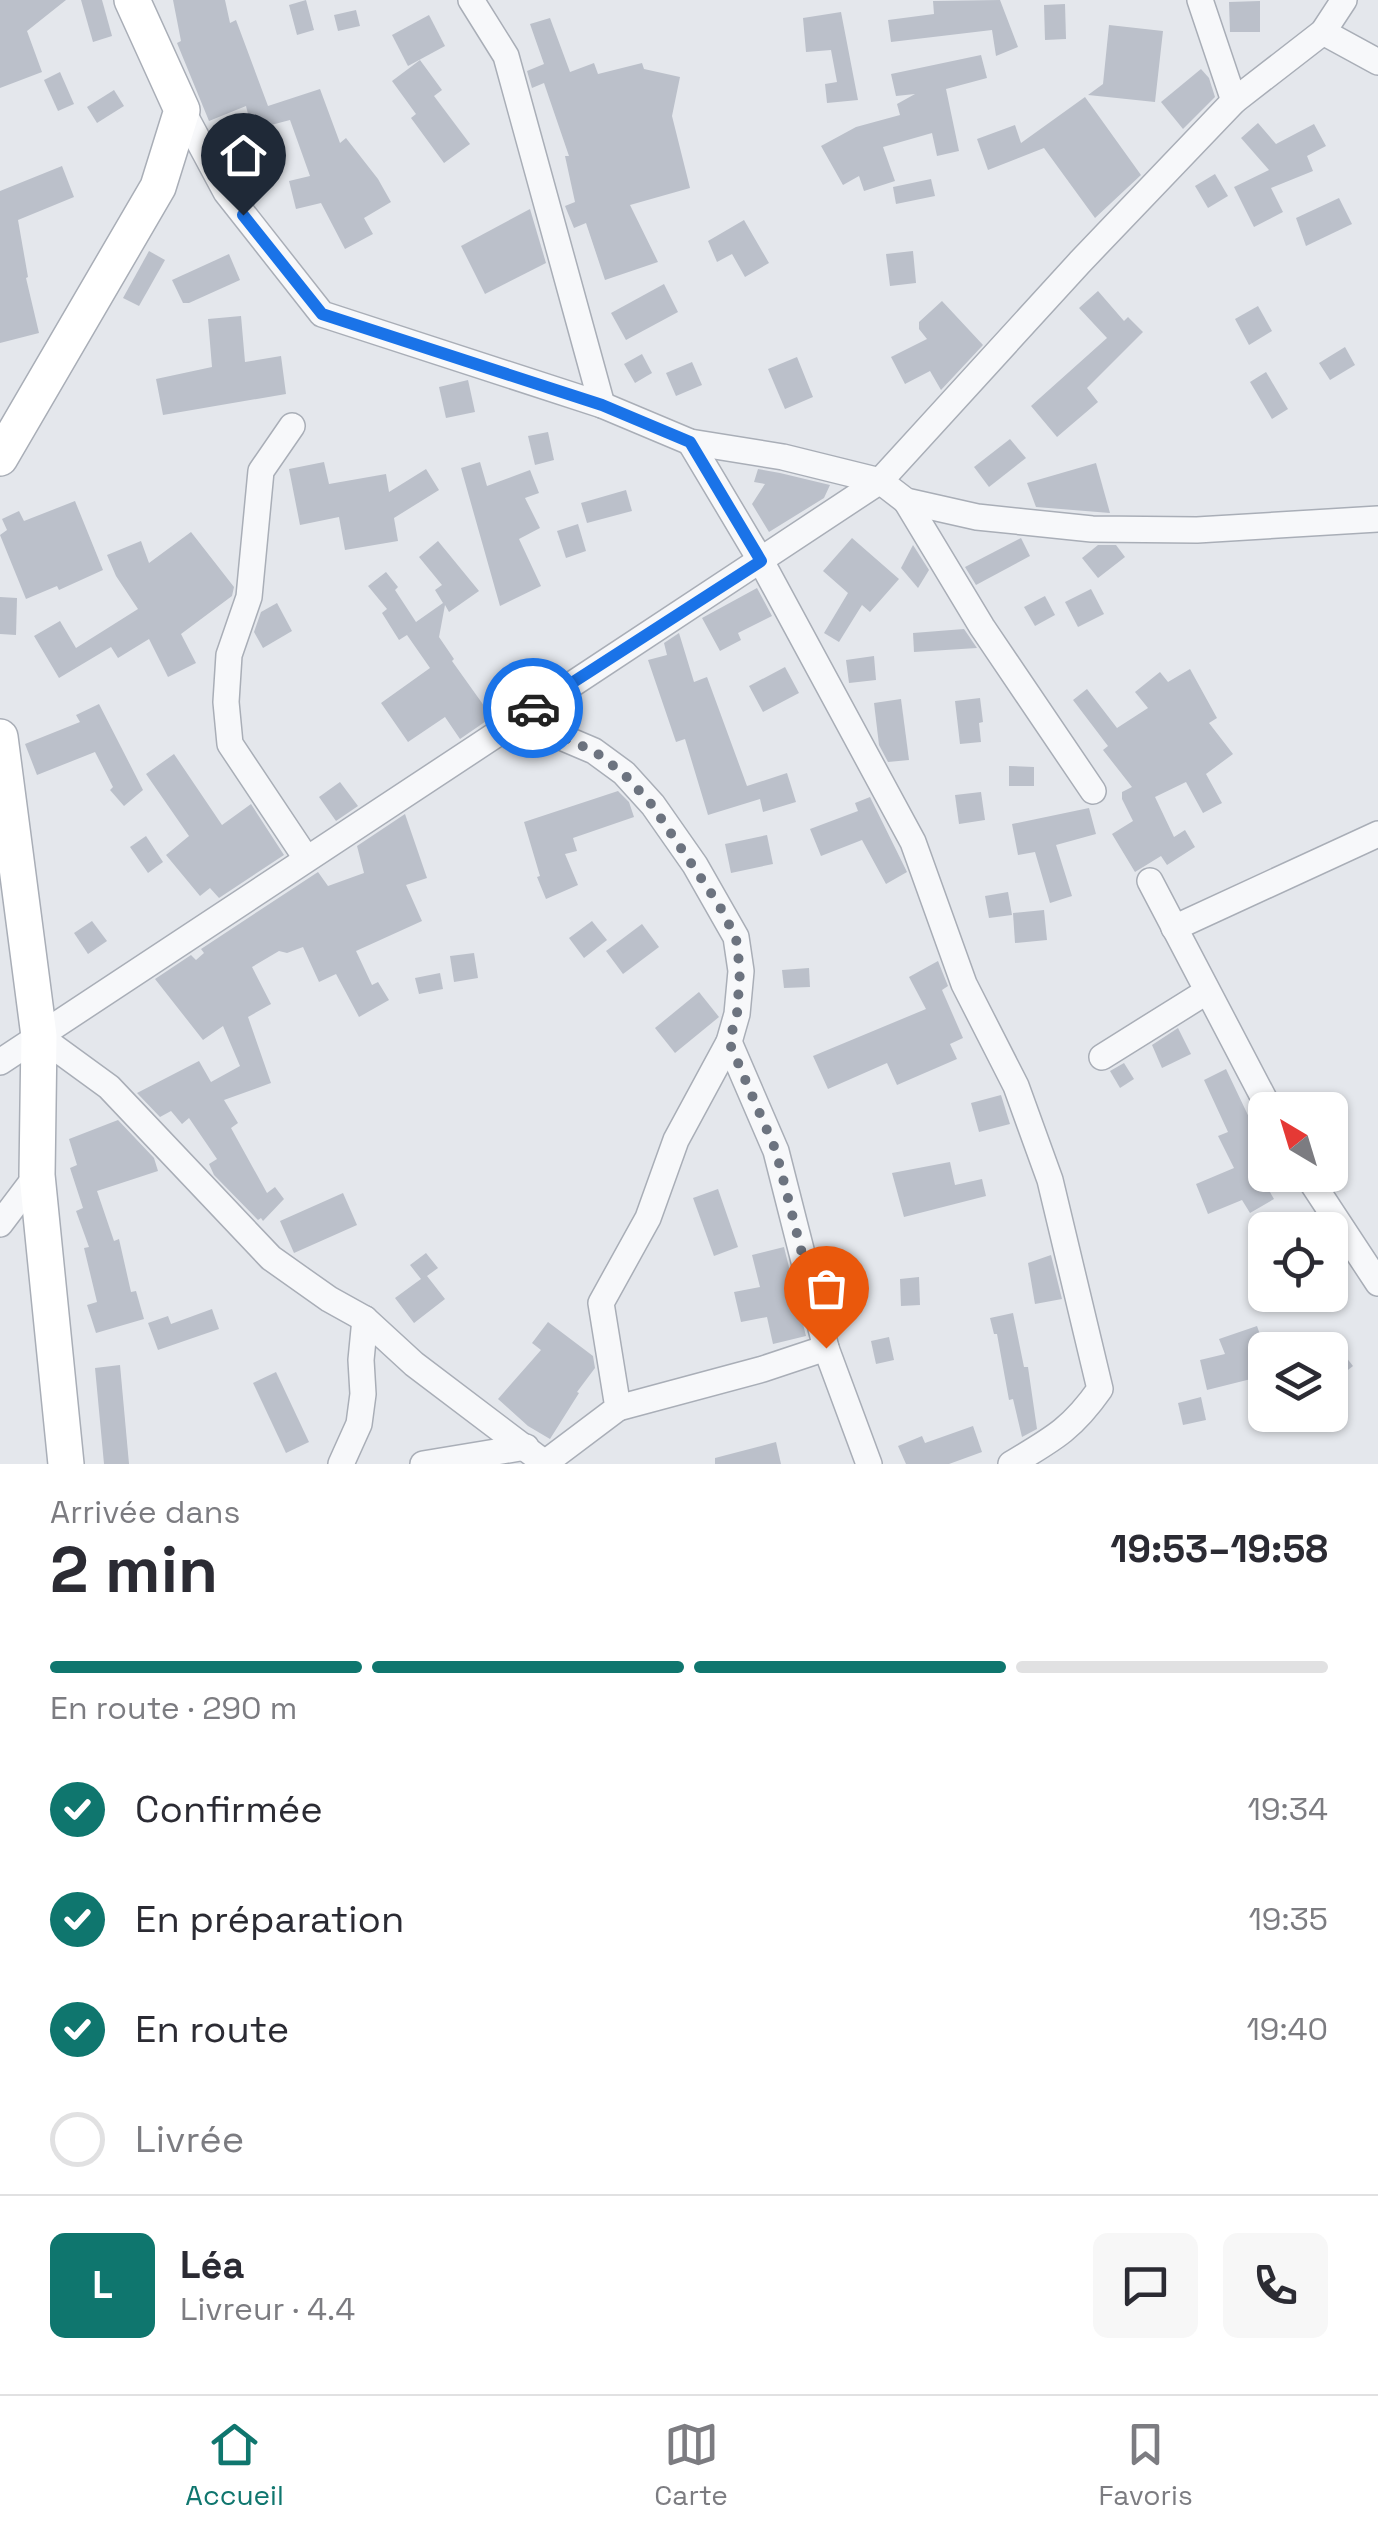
<!DOCTYPE html>
<html lang="fr">
<meta charset="utf-8">
<style>
:root{--surface:#fff;--page:#f7f7f7;--text:#2b2b33;--muted:#7c7c81;--line:#e1e1e2;--accent:#0f766e}
body{margin:0;font-family:"Space Grotesk",sans-serif;background:var(--page);color:var(--text);height:100vh;display:flex;flex-direction:column;font-size:38px;white-space:nowrap}
*{box-sizing:border-box;margin:0}
p{font-size:32px;color:var(--muted)}
.icon{flex:none;width:55px;height:55px;fill:none;stroke:currentColor;stroke-width:2;stroke-linecap:round;stroke-linejoin:round}
.map{position:relative;height:1464px;overflow:hidden}
.sheet{display:flex;flex-direction:column;background:var(--surface);flex:1}
.sheet>*{flex:none}
.needle{width:65px;rotate:322deg}
.buttons{position:absolute;left:1248px;top:1092px;display:grid;gap:20px}
.buttons a{display:grid;place-items:center;width:100px;height:100px;border-radius:15px;background:var(--surface);box-shadow:0 2px 8px #0004;font-size:50px}
.pin{position:absolute;display:grid;place-items:center;width:85px;height:85px;color:#fff;margin:-102px -42px;border-radius:50% 50% 50% 0;rotate:-45deg;box-shadow:0 0 10px #0007}
.pin .icon{rotate:45deg}
.courier{position:absolute;display:grid;place-items:center;width:100px;height:100px;margin:-50px;border:8px solid #1a73e8;border-radius:50%;background:#fff;color:#222;box-shadow:0 2px 12px #0007}
.head em{font-style:normal;font-weight:600}
.head div{display:flex;flex-direction:column-reverse}
.head{display:flex;align-items:center;justify-content:space-between;height:170px;padding:0 50px}
h1{font-size:65px;font-weight:600;line-height:75px}
.bar{display:grid;grid-template-columns:repeat(4,1fr);gap:15px 10px;align-content:center;height:120px;padding:0 50px}
.bar i{height:12px;border-radius:8px;background:var(--line)}
.bar .on{background:var(--accent)}
.bar p{grid-column:span 4}
.line{display:flex;align-items:center;gap:25px;padding:0 50px;border-top:2px solid var(--line)}
.line div{flex:1}
.round{display:grid;place-items:center;flex:none;width:105px;height:105px;border-radius:15px;background:var(--page)}
ol{padding:0 50px;list-style:none}
li{display:flex;align-items:center;gap:30px;height:110px}
li p{margin-inline-start:auto}
li .icon{padding:10px;border-radius:50%;background:var(--accent);color:#fff;stroke-width:4}
li:last-child{color:var(--muted)}
li i{width:55px;height:55px;border:5px solid var(--line);border-radius:50%}
.tabs{display:flex;justify-content:space-around;align-items:center;height:140px;border-top:2px solid var(--line);background:var(--surface);font-size:28px;color:var(--muted)}
.tabs a{display:grid;justify-items:center;gap:5px}
.tabs .on{color:var(--accent)}
.map>svg:first-child{display:block}
.building{fill:#bbc0ca}
.lines{fill:none;stroke-linecap:round;stroke-linejoin:round}
.street-casing{stroke:#a9aeb7;stroke-width:28}
.secondary-casing{stroke:#a9aeb7;stroke-width:38}
.street{stroke:#f7f8fa;stroke-width:25}
.secondary{stroke:#fff;stroke-width:35}
.done{stroke:#6c737f;stroke-width:10;stroke-dasharray:0 18}
.route{stroke:#1a73e8;stroke-width:12}
</style>
<div class="map">
<svg width="1378" height="1464" viewBox="0 0 1378 1464">
<rect width="100%" height="100%" fill="#e4e7ec"/>
<!-- building -->
<g class="building">
<path d="M 0,0 L 66,0 L 27,31 L 42,72 L 0,88 Z"/>
<path d="M 81,0 L 102,0 L 112,36 L 93,42 Z"/>
<path d="M 173,0 L 225,0 L 230,23 L 236,20 L 268,106 L 320,89 L 340,143 L 346,138 L 378,179 L 391,202 L 364,218 L 373,234 L 345,249 L 321,203 L 296,209 L 289,181 L 310,176 L 290,120 L 252,130 L 246,106 L 209,121 L 177,43 L 181,41 Z"/>
<path d="M 306,0 L 314,30 L 297,35 L 289,5 Z"/>
<path d="M 1000,0 L 1018,47 L 996,56 L 992,30 L 891,42 L 888,20 L 934,14 L 933,1 Z"/>
<path d="M 1260,1 L 1260,32 L 1230,32 L 1229,2 Z"/>
<path d="M 1065,4 L 1066,39 L 1045,40 L 1044,5 Z"/>
<path d="M 356,10 L 360,26 L 338,31 L 334,15 Z"/>
<path d="M 841,12 L 858,100 L 827,103 L 825,84 L 837,82 L 831,50 L 806,52 L 803,18 Z"/>
<path d="M 429,15 L 445,46 L 408,66 L 392,35 Z"/>
<path d="M 550,18 L 570,72 L 594,63 L 598,74 L 642,63 L 644,69 L 680,77 L 672,116 L 690,188 L 630,205 L 658,262 L 605,280 L 586,223 L 574,228 L 565,206 L 575,202 L 565,156 L 569,156 L 544,83 L 532,88 L 527,71 L 544,64 L 530,24 Z"/>
<path d="M 1109,25 L 1163,31 L 1155,102 L 1088,95 L 1103,84 Z"/>
<path d="M 981,55 L 987,78 L 946,89 L 959,151 L 937,156 L 932,133 L 883,147 L 895,181 L 864,191 L 859,176 L 843,185 L 821,146 L 856,127 L 900,115 L 897,104 L 915,94 L 896,96 L 891,74 Z"/>
<path d="M 420,60 L 442,90 L 434,96 L 470,144 L 444,163 L 411,118 L 416,114 L 392,81 Z"/>
<path d="M 1201,69 L 1209,78 L 1215,97 L 1183,129 L 1161,102 Z"/>
<path d="M 60,72 L 74,104 L 58,111 L 44,80 Z"/>
<path d="M 114,90 L 124,106 L 97,123 L 87,107 Z"/>
<path d="M 1085,97 L 1141,175 L 1095,218 L 1044,148 L 988,170 L 977,139 L 1015,125 L 1021,143 Z"/>
<path d="M 1258,123 L 1276,144 L 1314,124 L 1326,146 L 1307,156 L 1313,171 L 1271,188 L 1283,212 L 1254,227 L 1234,187 L 1269,170 L 1241,138 Z"/>
<path d="M 62,166 L 74,197 L 18,220 L 28,277 L 26,278 L 39,333 L 0,343 L 0,191 Z"/>
<path d="M 1215,174 L 1228,196 L 1208,208 L 1195,186 Z"/>
<path d="M 931,179 L 935,196 L 896,204 L 893,187 Z"/>
<path d="M 1339,198 L 1352,224 L 1306,246 L 1296,218 Z"/>
<path d="M 530,209 L 546,263 L 485,294 L 461,246 Z"/>
<path d="M 744,220 L 769,263 L 745,277 L 732,254 L 717,262 L 708,241 Z"/>
<path d="M 149,251 L 165,260 L 139,306 L 123,298 Z"/>
<path d="M 913,251 L 916,283 L 890,286 L 886,254 Z"/>
<path d="M 229,254 L 240,280 L 189,303 L 183,303 L 172,280 Z"/>
<path d="M 664,284 L 678,312 L 626,340 L 611,313 Z"/>
<path d="M 1098,291 L 1124,321 L 1128,317 L 1143,332 L 1087,388 L 1098,402 L 1057,437 L 1031,406 L 1107,338 L 1079,308 Z"/>
<path d="M 942,301 L 983,345 L 941,390 L 930,371 L 905,384 L 891,357 L 927,339 L 919,329 L 919,322 Z"/>
<path d="M 1258,306 L 1272,331 L 1249,345 L 1235,319 Z"/>
<path d="M 241,316 L 245,362 L 281,356 L 286,394 L 163,415 L 156,379 L 212,367 L 208,319 Z"/>
<path d="M 1345,347 L 1355,365 L 1330,380 L 1319,363 Z"/>
<path d="M 642,354 L 652,373 L 635,383 L 624,364 Z"/>
<path d="M 797,357 L 813,397 L 785,409 L 768,369 Z"/>
<path d="M 692,362 L 702,385 L 676,396 L 666,373 Z"/>
<path d="M 1266,372 L 1288,409 L 1272,419 L 1250,382 Z"/>
<path d="M 468,380 L 475,412 L 446,418 L 439,387 Z"/>
<path d="M 548,432 L 554,460 L 535,465 L 528,436 Z"/>
<path d="M 1010,439 L 1026,458 L 989,487 L 974,467 Z"/>
<path d="M 324,462 L 329,484 L 386,474 L 389,492 L 426,469 L 439,490 L 394,518 L 398,541 L 345,550 L 339,517 L 300,525 L 289,469 Z"/>
<path d="M 480,462 L 487,486 L 530,470 L 539,493 L 525,498 L 540,528 L 519,539 L 541,586 L 500,606 L 461,468 Z"/>
<path d="M 1096,463 L 1110,513 L 1036,507 L 1027,483 Z"/>
<path d="M 758,469 L 780,473 L 830,485 L 824,498 L 769,532 L 752,504 L 765,484 L 754,482 Z"/>
<path d="M 626,490 L 632,511 L 587,523 L 581,503 Z"/>
<path d="M 75,501 L 103,570 L 59,590 L 57,586 L 26,599 L 0,535 L 7,530 L 2,519 L 19,511 L 24,521 Z"/>
<path d="M 578,524 L 586,551 L 566,558 L 557,531 Z"/>
<path d="M 191,532 L 234,587 L 232,596 L 181,634 L 196,663 L 168,677 L 149,639 L 118,658 L 111,647 L 59,678 L 34,636 L 60,621 L 76,648 L 138,609 L 116,576 L 107,555 L 141,541 L 149,563 Z"/>
<path d="M 852,538 L 899,579 L 870,612 L 862,605 L 839,642 L 824,633 L 848,593 L 823,571 Z"/>
<path d="M 1021,538 L 1030,556 L 976,585 L 965,567 Z"/>
<path d="M 438,541 L 479,591 L 449,612 L 445,605 L 439,637 L 454,659 L 452,661 L 492,717 L 460,739 L 445,717 L 408,742 L 381,703 L 430,668 L 407,635 L 399,640 L 382,613 L 387,609 L 368,586 L 386,572 L 398,587 L 395,590 L 416,622 L 443,603 L 435,590 L 442,585 L 419,557 Z"/>
<path d="M 913,545 L 929,570 L 918,588 L 901,568 Z"/>
<path d="M 1098,545 L 1116,545 L 1125,557 L 1098,578 L 1082,558 Z"/>
<path d="M 757,588 L 772,616 L 738,633 L 741,640 L 720,651 L 702,618 Z"/>
<path d="M 1091,589 L 1104,614 L 1078,627 L 1065,602 Z"/>
<path d="M 1045,596 L 1055,615 L 1035,626 L 1024,607 Z"/>
<path d="M 0,597 L 17,598 L 16,635 L 0,634 Z"/>
<path d="M 277,603 L 292,631 L 263,648 L 254,632 L 261,612 Z"/>
<path d="M 964,629 L 977,648 L 914,652 L 913,633 Z"/>
<path d="M 679,633 L 694,682 L 707,677 L 747,786 L 787,773 L 796,802 L 763,812 L 760,799 L 708,815 L 685,739 L 676,742 L 648,660 L 667,655 L 664,643 Z"/>
<path d="M 874,656 L 876,680 L 849,683 L 846,660 Z"/>
<path d="M 785,667 L 799,693 L 763,712 L 749,686 Z"/>
<path d="M 1190,669 L 1217,718 L 1209,723 L 1233,754 L 1206,774 L 1222,803 L 1203,813 L 1186,782 L 1155,797 L 1174,837 L 1185,830 L 1195,847 L 1167,865 L 1161,856 L 1135,872 L 1112,834 L 1133,821 L 1122,799 L 1122,792 L 1132,787 L 1103,750 L 1108,746 L 1073,700 L 1087,689 L 1117,728 L 1148,708 L 1135,692 L 1160,672 L 1168,682 Z"/>
<path d="M 980,698 L 983,722 L 979,723 L 981,742 L 960,744 L 955,701 Z"/>
<path d="M 901,699 L 909,760 L 888,762 L 879,745 L 874,703 Z"/>
<path d="M 99,704 L 143,790 L 124,806 L 110,790 L 113,787 L 95,752 L 37,775 L 25,744 L 80,722 L 76,715 Z"/>
<path d="M 174,754 L 222,825 L 251,804 L 284,855 L 219,898 L 210,888 L 200,896 L 166,855 L 189,836 L 146,774 Z"/>
<path d="M 1009,766 L 1034,767 L 1034,786 L 1009,786 Z"/>
<path d="M 340,782 L 358,806 L 336,821 L 319,797 Z"/>
<path d="M 618,791 L 629,802 L 634,817 L 573,838 L 577,851 L 565,854 L 578,885 L 546,899 L 537,877 L 540,876 L 524,822 Z"/>
<path d="M 981,792 L 985,820 L 959,824 L 955,795 Z"/>
<path d="M 870,797 L 907,872 L 886,884 L 862,840 L 821,856 L 810,829 L 858,811 L 855,803 Z"/>
<path d="M 1089,808 L 1096,834 L 1056,845 L 1072,896 L 1050,903 L 1035,852 L 1018,855 L 1012,824 Z"/>
<path d="M 405,814 L 427,878 L 406,885 L 422,921 L 356,951 L 372,985 L 378,982 L 389,1000 L 359,1017 L 336,974 L 319,982 L 303,947 L 287,953 L 279,951 L 252,967 L 271,1004 L 248,1017 L 271,1083 L 224,1100 L 238,1123 L 231,1128 L 267,1193 L 275,1187 L 284,1199 L 263,1221 L 261,1218 L 258,1220 L 214,1175 L 209,1164 L 217,1159 L 189,1118 L 182,1124 L 171,1111 L 160,1117 L 137,1093 L 199,1061 L 211,1082 L 240,1066 L 223,1026 L 203,1040 L 155,979 L 191,955 L 196,960 L 204,953 L 201,949 L 318,872 L 328,886 L 364,873 L 357,846 Z"/>
<path d="M 767,835 L 773,864 L 731,873 L 725,844 Z"/>
<path d="M 146,836 L 163,862 L 148,873 L 130,847 Z"/>
<path d="M 1008,892 L 1012,915 L 989,918 L 985,896 Z"/>
<path d="M 1044,910 L 1047,940 L 1015,943 L 1013,913 Z"/>
<path d="M 92,921 L 107,941 L 88,954 L 74,933 Z"/>
<path d="M 592,921 L 607,940 L 584,958 L 569,938 Z"/>
<path d="M 642,924 L 659,947 L 623,974 L 606,951 Z"/>
<path d="M 474,953 L 478,978 L 454,982 L 450,956 Z"/>
<path d="M 938,961 L 948,986 L 942,990 L 963,1038 L 950,1044 L 957,1059 L 897,1085 L 887,1063 L 828,1089 L 813,1056 L 926,1009 L 909,977 Z"/>
<path d="M 809,968 L 810,987 L 784,988 L 782,970 Z"/>
<path d="M 440,973 L 443,989 L 419,994 L 415,978 Z"/>
<path d="M 699,992 L 719,1017 L 675,1053 L 655,1028 Z"/>
<path d="M 1178,1028 L 1191,1054 L 1162,1068 L 1152,1045 Z"/>
<path d="M 1124,1063 L 1134,1079 L 1120,1088 L 1110,1071 Z"/>
<path d="M 1226,1069 L 1265,1151 L 1265,1158 L 1253,1163 L 1274,1199 L 1250,1213 L 1242,1200 L 1208,1214 L 1196,1184 L 1234,1168 L 1218,1136 L 1228,1132 L 1204,1080 Z"/>
<path d="M 1001,1095 L 1010,1124 L 979,1132 L 971,1103 Z"/>
<path d="M 118,1120 L 154,1158 L 158,1171 L 97,1191 L 114,1241 L 119,1239 L 131,1292 L 136,1291 L 144,1319 L 96,1333 L 87,1305 L 97,1302 L 84,1248 L 89,1247 L 76,1211 L 83,1208 L 70,1168 L 77,1165 L 69,1139 Z"/>
<path d="M 950,1162 L 955,1185 L 982,1179 L 986,1196 L 904,1217 L 892,1173 Z"/>
<path d="M 718,1189 L 738,1247 L 714,1256 L 693,1198 Z"/>
<path d="M 343,1193 L 357,1225 L 294,1253 L 280,1221 Z"/>
<path d="M 784,1247 L 806,1336 L 773,1344 L 767,1317 L 741,1322 L 734,1292 L 760,1287 L 752,1255 Z"/>
<path d="M 426,1253 L 438,1268 L 427,1276 L 445,1299 L 414,1323 L 395,1298 L 421,1279 L 410,1265 Z"/>
<path d="M 1051,1255 L 1062,1299 L 1035,1304 L 1028,1263 Z"/>
<path d="M 919,1277 L 920,1305 L 901,1306 L 900,1279 Z"/>
<path d="M 212,1309 L 219,1329 L 158,1350 L 148,1323 L 168,1316 L 171,1324 Z"/>
<path d="M 1013,1313 L 1024,1367 L 1028,1367 L 1037,1429 L 1022,1437 L 1013,1399 L 1009,1400 L 997,1334 L 994,1334 L 990,1318 Z"/>
<path d="M 548,1322 L 593,1356 L 595,1368 L 577,1392 L 579,1393 L 550,1439 L 528,1426 L 498,1399 L 541,1350 L 532,1343 Z"/>
<path d="M 1257,1326 L 1265,1349 L 1265,1371 L 1251,1375 L 1251,1379 L 1207,1390 L 1200,1360 L 1225,1354 L 1219,1339 Z"/>
<path d="M 889,1337 L 894,1360 L 876,1364 L 871,1341 Z"/>
<path d="M 1330,1337 L 1353,1366 L 1330,1384 Z"/>
<path d="M 120,1365 L 129,1464 L 104,1464 L 95,1368 Z"/>
<path d="M 276,1372 L 309,1442 L 286,1453 L 253,1383 Z"/>
<path d="M 1201,1397 L 1206,1420 L 1183,1425 L 1178,1403 Z"/>
<path d="M 973,1426 L 982,1452 L 949,1464 L 906,1464 L 898,1446 L 922,1436 L 925,1443 Z"/>
<path d="M 776,1442 L 781,1464 L 715,1464 L 715,1458 Z"/>
</g>
<g class="lines">
<defs>
<g id="street">
<path d="M 471,0 L 506,56 L 602,405"/>
<path d="M 1200,0 L 1234,101"/>
<path d="M 1323,32 L 1378,62"/>
<path d="M 182,110 L 226,192 L 322,314 L 602,405 L 690,442 L 783,457 L 880,481 L 906,501 L 977,517 L 1092,529 L 1197,530 L 1378,519"/>
<path d="M 292,426 L 261,471 L 249,597 L 229,655 L 226,702 L 230,744 L 306,858"/>
<path d="M 690,442 L 761,561 L 913,842 L 964,984 L 1016,1086 L 1050,1180 L 1100,1389 C 1072,1429 1053,1439 1011,1464"/>
<path d="M 906,501 L 982,627 L 1093,791"/>
<path d="M 508,724 L 554,734 L 594,751 L 624,773 L 653,805 L 695,865 L 736,937 L 741,971 L 737,1014 L 729,1042 L 676,1140 L 648,1218 L 601,1303 L 618,1408 L 545,1463"/>
<path d="M 1150,881 L 1270,1110"/>
<path d="M 1174,928 L 1378,834"/>
<path d="M 39,1036 L 109,1087 L 271,1258 L 329,1299 L 365,1319 L 414,1364 L 546,1464"/>
<path d="M 729,1042 L 776,1151 L 826,1348 L 869,1464"/>
<path d="M 1102,1057 L 1206,992"/>
<path d="M 0,1062 L 880,481 L 1080,262 L 1234,101 L 1323,32 L 1344,0"/>
<path d="M 1307,1175 L 1378,1283"/>
<path d="M 0,1224 L 37,1175"/>
<path d="M 618,1408 L 763,1369 L 826,1348"/>
<path d="M 341,1464 L 359,1424 L 363,1394 L 361,1360 L 365,1319"/>
<path d="M 423,1464 L 526,1447"/>
</g>
<g id="secondary">
<path d="M 0,458 L 158,187 L 182,110 L 132,0"/>
<path d="M 0,737 L 39,1036 L 37,1175 L 66,1464"/>
</g>
</defs>
<!-- street casing -->
<use href="#street" class="street-casing"/>
<!-- secondary casing -->
<use href="#secondary" class="secondary-casing"/>
<!-- street -->
<use href="#street" class="street"/>
<!-- secondary -->
<use href="#secondary" class="secondary"/>
</g>
<g class="lines">
<!-- done -->
<path class="done" d="M 533,708 L 508,724 L 554,734 L 594,751 L 624,774 L 652,805 L 719,905 L 736,938 L 740,971 L 737,1014 L 729,1042 L 776,1151 L 826,1348"/>
<!-- route -->
<path class="route" d="M 243,215 L 322,314 L 602,405 L 690,442 L 761,561 L 533,708"/>
</g>
</svg>
<div class="buttons">
<a><svg class="needle" viewBox="-14 -14 28 28"><path d="M0-13l5 13h-10z" fill="#e53935"/><path d="M0 13l5-13h-10z" fill="#7c7c81"/></svg></a>
<a><svg class="icon" aria-label="locate" viewBox="0 0 24 24"><circle cx="12" cy="12" r="6"/><path d="M12 2v4M12 18v4M2 12h4M18 12h4"/></svg></a>
<a><svg class="icon" aria-label="layers" viewBox="0 0 24 24"><path d="M12 4l9 5-9 5-9-5zM3 14l9 5 9-5"/></svg></a>
</div>
<div class="pin" style="left:826px;top:1348px;background:#ea580c"><svg class="icon" aria-label="bag" viewBox="0 0 24 24"><path d="M5 8h14l-1 12H6zM9 8a3 3 0 0 1 6 0"/></svg></div>
<div class="pin" style="left:243px;top:215px;background:#1f2937"><svg class="icon" aria-label="home" viewBox="0 0 24 24"><path d="M3 11l9-7 9 7M6 9v11h12V9"/></svg></div>
<div class="courier" style="left:533px;top:708px"><svg class="icon" aria-label="car" viewBox="0 0 24 24"><path d="M5 17H2v-5l4-1 3-4h7l3 4 3 1v5h-3M9 17h6M6 11h13"/><circle cx="7" cy="17" r="2"/><circle cx="17" cy="17" r="2"/></svg></div>
</div>
<section class="sheet">
<div class="head"><div><h1>2 min</h1><p>Arrivée dans</p></div><em>19:53–19:58</em></div>
<div class="bar"><i class="on"></i><i class="on"></i><i class="on"></i><i></i><p>En route · 290 m</p></div>
<ol>
<li><svg class="icon" aria-label="check" viewBox="0 0 24 24"><path d="M5 12l5 5 9-10"/></svg>Confirmée<p>19:34</p></li>
<li><svg class="icon" aria-label="check" viewBox="0 0 24 24"><path d="M5 12l5 5 9-10"/></svg>En préparation<p>19:35</p></li>
<li><svg class="icon" aria-label="check" viewBox="0 0 24 24"><path d="M5 12l5 5 9-10"/></svg>En route<p>19:40</p></li>
<li><i></i>Livrée</li>
</ol>
<div class="line" style="height:180px"><b class="round" style="background:var(--accent);color:#fff">L</b><div><b>Léa</b><p>Livreur · 4.4</p></div><a class="round"><svg class="icon" aria-label="chat" viewBox="0 0 24 24"><path d="M4 5h16v11H9l-5 4z"/></svg></a><a class="round"><svg class="icon" aria-label="phone" viewBox="0 0 24 24"><path d="M5 4h4l2 5-3 2q2 4 5 5l2-3 5 2v4C11 20 4 13 5 4z"/></svg></a></div>
</section>
<nav class="tabs">
<a class="on"><svg class="icon" aria-label="home" viewBox="0 0 24 24"><path d="M3 11l9-7 9 7M6 9v11h12V9"/></svg>Accueil</a>
<a><svg class="icon" aria-label="map" viewBox="0 0 24 24"><path d="M3 6l6-2 6 2 6-2v14l-6 2-6-2-6 2zM9 4v14M15 6v14"/></svg>Carte</a>
<a><svg class="icon" aria-label="saved" viewBox="0 0 24 24"><path d="M7 4h10v16l-5-4-5 4z"/></svg>Favoris</a>
</nav>
